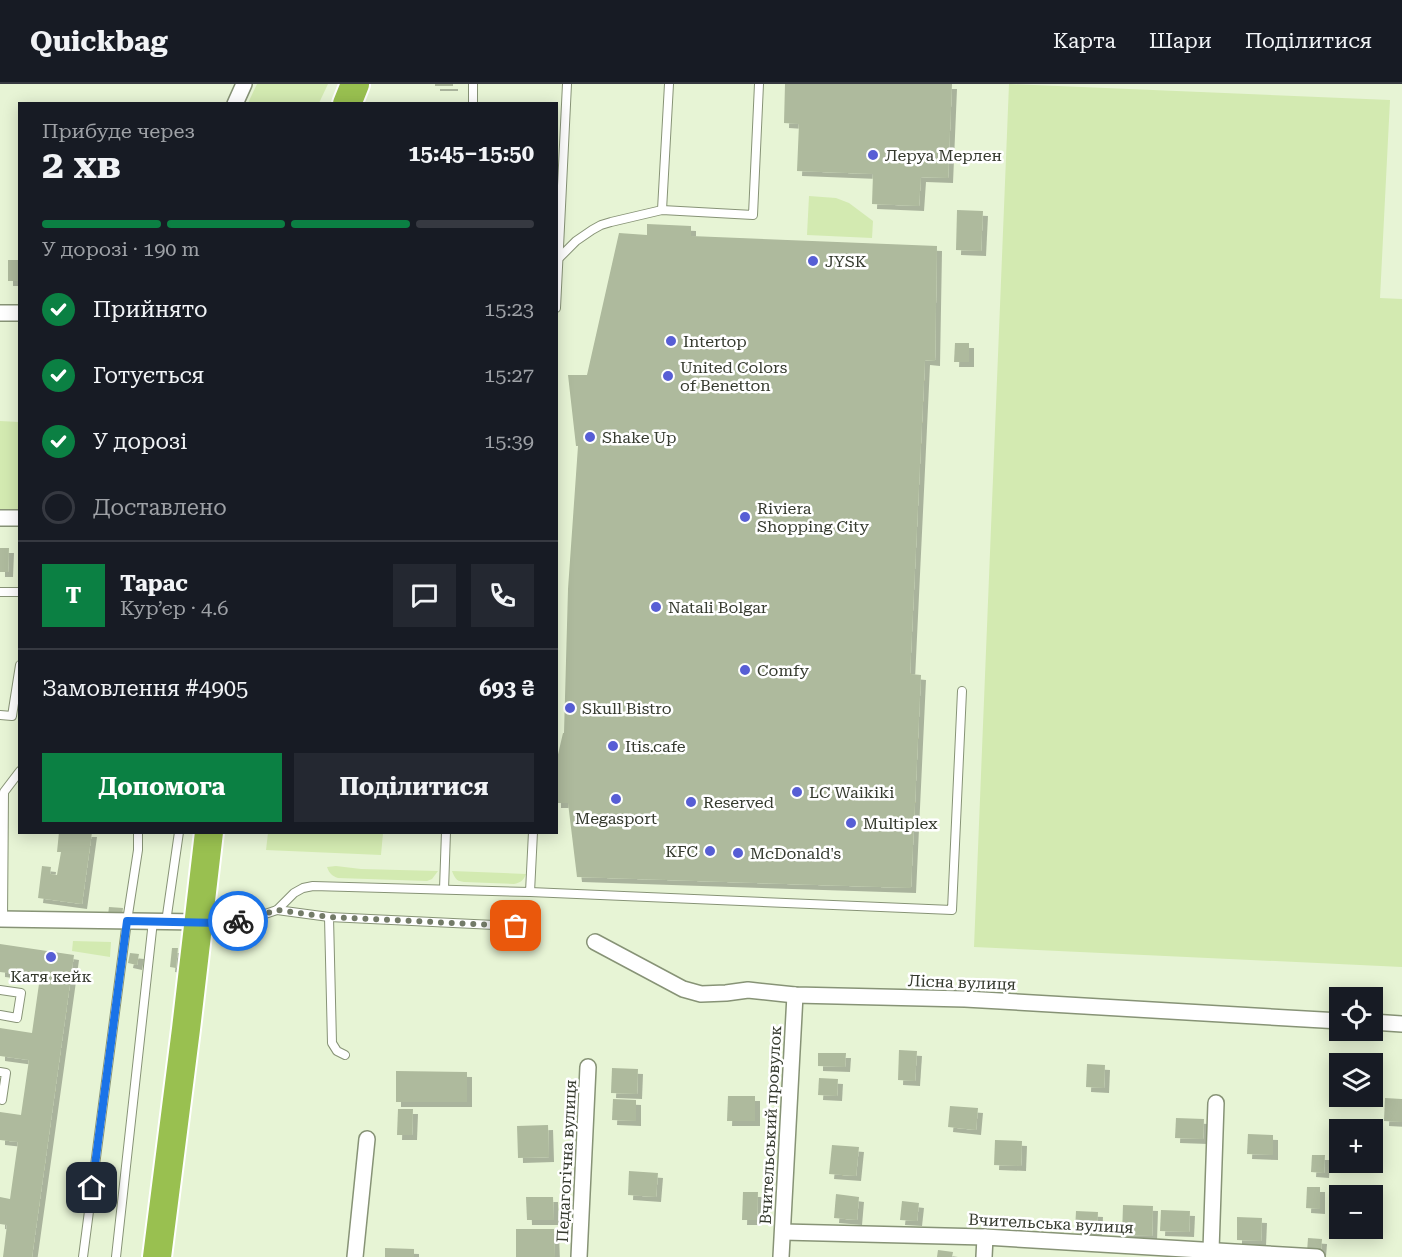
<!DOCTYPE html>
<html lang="uk">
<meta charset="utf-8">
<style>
:root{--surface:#171b24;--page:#242831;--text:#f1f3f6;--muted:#9ea1a6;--line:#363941;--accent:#0b8043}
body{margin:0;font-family:"Roboto Serif",serif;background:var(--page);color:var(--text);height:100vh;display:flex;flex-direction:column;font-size:22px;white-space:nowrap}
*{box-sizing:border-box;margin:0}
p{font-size:20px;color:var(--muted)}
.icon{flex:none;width:33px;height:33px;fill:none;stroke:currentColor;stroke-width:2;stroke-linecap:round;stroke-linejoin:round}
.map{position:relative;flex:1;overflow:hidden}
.panel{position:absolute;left:18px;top:18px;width:540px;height:732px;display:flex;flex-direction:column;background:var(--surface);border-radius:0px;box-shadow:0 3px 15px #0003}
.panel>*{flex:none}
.tools{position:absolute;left:1329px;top:903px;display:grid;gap:12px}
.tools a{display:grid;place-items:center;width:54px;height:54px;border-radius:0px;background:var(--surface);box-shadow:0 3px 15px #0003;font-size:30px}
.pin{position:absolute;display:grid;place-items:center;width:51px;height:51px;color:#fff;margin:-26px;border-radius:12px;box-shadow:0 3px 9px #0006}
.courier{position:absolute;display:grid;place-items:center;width:60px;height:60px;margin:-30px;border:4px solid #1a73e8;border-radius:50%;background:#fff;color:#222;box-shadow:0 2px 8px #0007}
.head em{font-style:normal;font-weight:700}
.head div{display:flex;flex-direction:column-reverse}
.head{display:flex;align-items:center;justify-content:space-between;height:102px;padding:0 24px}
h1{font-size:39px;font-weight:700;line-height:45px}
.bar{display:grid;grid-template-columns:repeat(4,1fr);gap:9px 6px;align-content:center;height:72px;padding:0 24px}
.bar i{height:8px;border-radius:4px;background:var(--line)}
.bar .on{background:var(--accent)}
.bar p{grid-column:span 4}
.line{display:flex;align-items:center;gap:15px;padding:0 24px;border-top:2px solid var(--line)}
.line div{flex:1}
.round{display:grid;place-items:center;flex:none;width:63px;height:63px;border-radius:0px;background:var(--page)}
ol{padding:0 24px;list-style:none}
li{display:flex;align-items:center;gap:18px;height:66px}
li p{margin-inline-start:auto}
li .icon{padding:6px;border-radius:50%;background:var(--accent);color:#fff;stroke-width:4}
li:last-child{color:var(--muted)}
li i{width:33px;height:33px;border:3px solid var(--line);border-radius:50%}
.primary-button{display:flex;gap:12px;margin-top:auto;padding:12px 24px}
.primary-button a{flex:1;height:69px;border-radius:0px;background:var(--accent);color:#fff;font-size:24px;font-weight:700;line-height:69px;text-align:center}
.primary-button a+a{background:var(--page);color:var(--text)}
header{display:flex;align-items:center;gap:36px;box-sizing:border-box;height:84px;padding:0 30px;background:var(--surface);border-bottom:2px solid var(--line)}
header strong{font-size:28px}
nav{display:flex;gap:33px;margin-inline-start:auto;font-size:21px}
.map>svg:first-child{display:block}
.green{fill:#d3eab1}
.building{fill:#aeba9d;filter:url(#shadow)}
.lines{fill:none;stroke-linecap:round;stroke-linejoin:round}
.lane-casing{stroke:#879376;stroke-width:10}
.street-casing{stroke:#879376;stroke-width:18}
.highway-casing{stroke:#fff;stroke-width:32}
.lane{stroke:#fff;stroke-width:8}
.street{stroke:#fff;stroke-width:15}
.highway{stroke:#99c050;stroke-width:28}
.done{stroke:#737b68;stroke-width:6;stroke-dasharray:0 10.8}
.route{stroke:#1a73e8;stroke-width:8}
.poi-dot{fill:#575ed5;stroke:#fff;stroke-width:2}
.labels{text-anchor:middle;stroke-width:5;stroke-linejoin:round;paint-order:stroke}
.poi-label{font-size:16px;fill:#353a2e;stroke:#fff;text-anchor:start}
.street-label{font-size:16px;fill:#353a2e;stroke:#fff}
</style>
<header>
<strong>Quickbag</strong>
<nav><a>Карта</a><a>Шари</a><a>Поділитися</a></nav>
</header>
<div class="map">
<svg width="1402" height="1173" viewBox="0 0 1402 1173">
<defs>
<filter id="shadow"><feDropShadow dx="5" dy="5" stdDeviation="0" flood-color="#0004"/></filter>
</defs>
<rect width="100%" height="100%" fill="#e7f4d5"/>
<!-- green -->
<g class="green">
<path d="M 257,0 L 328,0 L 319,19 L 248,19 Z"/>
<path d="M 1009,0 L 1390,16 L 1380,214 L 1402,215 L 1402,883 L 974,863 Z"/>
<path d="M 809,112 L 836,114 L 849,119 L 873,137 L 872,154 L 807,151 Z"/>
<path d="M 0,337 L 19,338 L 19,429 L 0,429 Z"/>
<path d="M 268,749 L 383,749 L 381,771 L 266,766 Z"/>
<path d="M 336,782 L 361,785 L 438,787 L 432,795 L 427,797 L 338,794 C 332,792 329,789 327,783 Z"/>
<path d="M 452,787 L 526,790 C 524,796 520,799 514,800 L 464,798 C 457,797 455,795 452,787 Z"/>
<path d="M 73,857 L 111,858 L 110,873 L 72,867 Z"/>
</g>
<!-- building -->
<g class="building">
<rect x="435" y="0" width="18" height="2"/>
<path d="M 785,0 L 952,0 L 948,94 L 921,93 L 919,122 L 872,120 L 873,90 L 797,87 L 799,40 L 784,39 Z"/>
<path d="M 957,126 L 983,127 L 981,167 L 956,166 Z"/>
<path d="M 647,140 L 691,142 L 691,152 L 937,162 L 935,277 L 925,276 L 910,590 L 921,591 L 911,804 L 577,793 L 568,719 L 556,719 L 556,679 L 563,649 L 564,649 L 568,505 L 578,362 L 576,362 L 568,291 L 587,291 L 619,149 L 647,151 Z"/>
<path d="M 8,176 L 20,176 L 19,197 L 8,197 Z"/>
<path d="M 955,259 L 969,259 L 969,278 L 954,278 Z"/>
<path d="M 0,464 L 9,464 L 8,488 L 0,488 Z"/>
<path d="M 59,748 L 92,748 L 82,820 L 38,814 L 42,782 L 51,783 L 50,790 L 57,791 L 61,768 L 57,768 Z"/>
<path d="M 109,823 L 123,824 L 122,832 L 108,831 Z"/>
<path d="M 0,860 L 74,871 L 32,1173 L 3,1173 L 7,1141 L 0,1140 L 0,1113 L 10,1115 L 18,1058 L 0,1056 L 0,1028 L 21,1031 L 29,976 L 0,972 L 0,944 L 32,949 L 40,893 L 0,888 Z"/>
<path d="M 172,864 L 178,864 L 176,884 L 170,883 Z"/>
<path d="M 130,869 L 139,870 L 137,881 L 128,879 Z"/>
<path d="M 899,966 L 917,967 L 915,997 L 898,996 Z"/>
<path d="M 818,969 L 846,969 L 845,983 L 818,982 Z"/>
<path d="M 1087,980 L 1105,981 L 1104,1004 L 1086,1003 Z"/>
<path d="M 612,984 L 638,985 L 637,1010 L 611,1009 Z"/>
<path d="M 396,987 L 467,988 L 467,1018 L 396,1018 Z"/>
<path d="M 819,994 L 838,995 L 837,1012 L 818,1011 Z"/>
<path d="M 728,1012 L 755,1012 L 755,1037 L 727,1037 Z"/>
<path d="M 1385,1014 L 1402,1015 L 1402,1038 L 1384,1037 Z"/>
<path d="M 613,1015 L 636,1016 L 636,1037 L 612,1036 Z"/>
<path d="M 950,1022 L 978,1024 L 976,1046 L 948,1043 Z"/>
<path d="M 398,1025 L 413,1025 L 412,1051 L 397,1051 Z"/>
<path d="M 1176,1034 L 1204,1035 L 1203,1055 L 1175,1054 Z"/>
<path d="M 548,1041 L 549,1073 L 518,1074 L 517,1042 Z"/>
<path d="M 1248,1050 L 1273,1051 L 1273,1071 L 1247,1070 Z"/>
<path d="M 995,1056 L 1022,1057 L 1021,1082 L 994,1081 Z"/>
<path d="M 832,1061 L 859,1063 L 856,1092 L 829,1090 Z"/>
<path d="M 1312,1071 L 1325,1071 L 1324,1089 L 1311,1088 Z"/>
<path d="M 629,1087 L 658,1089 L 656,1113 L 628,1111 Z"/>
<path d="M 1307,1103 L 1320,1103 L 1320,1125 L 1306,1124 Z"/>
<path d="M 743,1108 L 758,1108 L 757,1136 L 742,1136 Z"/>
<path d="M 836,1110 L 859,1113 L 857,1136 L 834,1134 Z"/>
<path d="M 526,1113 L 553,1113 L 554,1136 L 527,1136 Z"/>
<path d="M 902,1117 L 919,1119 L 917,1137 L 900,1136 Z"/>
<path d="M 1123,1121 L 1153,1122 L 1152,1152 L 1122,1151 Z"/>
<path d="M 1161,1126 L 1190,1127 L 1189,1148 L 1160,1147 Z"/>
<path d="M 1076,1127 L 1098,1128 L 1097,1148 L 1075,1147 Z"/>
<path d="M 1237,1133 L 1262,1134 L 1261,1157 L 1237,1156 Z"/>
<path d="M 516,1145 L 554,1145 L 555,1173 L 516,1173 Z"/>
<path d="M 1308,1154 L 1322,1155 L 1321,1168 L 1307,1168 Z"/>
<path d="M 385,1164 L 414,1165 L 414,1173 L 385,1173 Z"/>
<path d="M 938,1166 L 953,1168 L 952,1173 L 937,1173 Z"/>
</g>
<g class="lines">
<defs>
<g id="lane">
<path d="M 473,20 L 473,0"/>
<path d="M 662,126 L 669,0"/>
<path d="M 559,174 L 576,157 L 592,146 L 601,141 L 611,138 L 662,126 L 753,131 L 759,0"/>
<path d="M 556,224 L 567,0"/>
<path d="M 0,508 L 20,508"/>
<path d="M 0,631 L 12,632 L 20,581"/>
<path d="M 444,805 L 446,748"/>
<path d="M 530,808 L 952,826 L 962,607"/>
<path d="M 277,826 L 329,833 L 516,842"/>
<path d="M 329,833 L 332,959 L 337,967 L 345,971"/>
<path d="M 3,835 L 4,708 L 20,687"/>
<path d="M 166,838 L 179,748"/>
<path d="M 203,838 L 220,839 L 247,836 L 277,826 L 294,809 L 303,804 L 313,802 L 530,808 L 533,748"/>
<path d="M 0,906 L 21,909 L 17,934 L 0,931"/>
<path d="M 0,988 L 6,989 L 2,1016 L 0,1015"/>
<path d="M 83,1173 L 127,837 L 138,766 L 138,748"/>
<path d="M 116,1173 L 153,837"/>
</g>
<g id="street">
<path d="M 235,20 L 244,0"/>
<path d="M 0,229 L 20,229"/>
<path d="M 0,434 L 20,434"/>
<path d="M 0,835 L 199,838"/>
<path d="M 595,858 L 683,905 L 701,910 L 726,909 L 748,906 L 795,911 L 965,915 L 1340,937"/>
<path d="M 1372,938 L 1402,940"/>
<path d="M 783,1148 L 985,1153 L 1317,1173"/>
<path d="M 1211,1166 L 1216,1019"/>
<path d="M 355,1173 L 367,1055"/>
<path d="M 579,1173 L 588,983"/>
<path d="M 781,1173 L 795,911"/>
<path d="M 984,1173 L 985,1153"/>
</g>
<g id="highway">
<path d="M 347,20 L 355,0"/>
<path d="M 157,1173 L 186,945 L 209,748"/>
</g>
</defs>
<!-- lane casing -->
<use href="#lane" class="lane-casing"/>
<!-- street casing -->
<use href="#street" class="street-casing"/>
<!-- highway casing -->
<use href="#highway" class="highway-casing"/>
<!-- lane -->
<use href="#lane" class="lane"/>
<!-- street -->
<use href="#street" class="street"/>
<!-- highway -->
<use href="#highway" class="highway"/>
</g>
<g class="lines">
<!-- done -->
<path class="done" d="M 238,837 L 247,836 L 277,826 L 329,833 L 516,842"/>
<!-- route -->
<path class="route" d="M 92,1104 L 127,837 L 220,839 L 238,837"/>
</g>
<!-- markers -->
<g class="poi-dot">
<circle cx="873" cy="71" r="6"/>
<circle cx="813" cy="177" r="6"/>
<circle cx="671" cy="257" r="6"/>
<circle cx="668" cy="292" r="6"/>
<circle cx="590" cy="353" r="6"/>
<circle cx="745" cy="433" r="6"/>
<circle cx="656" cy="523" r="6"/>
<circle cx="745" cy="586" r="6"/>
<circle cx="570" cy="624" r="6"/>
<circle cx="613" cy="662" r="6"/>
<circle cx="797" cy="708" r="6"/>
<circle cx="616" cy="715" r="6"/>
<circle cx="691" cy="718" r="6"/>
<circle cx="851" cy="739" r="6"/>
<circle cx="710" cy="767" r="6"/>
<circle cx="738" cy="769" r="6"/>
<circle cx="51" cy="873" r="6"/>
</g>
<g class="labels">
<!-- poi labels -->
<g class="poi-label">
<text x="885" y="77">Леруа Мерлен</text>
<text x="825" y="183">JYSK</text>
<text x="683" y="263">Intertop</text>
<text x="680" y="289">United Colors<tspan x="680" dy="18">of Benetton</tspan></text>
<text x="602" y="359">Shake Up</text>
<text x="757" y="430">Riviera<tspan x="757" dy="18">Shopping City</tspan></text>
<text x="668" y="529">Natali Bolgar</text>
<text x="757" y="592">Comfy</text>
<text x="582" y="630">Skull Bistro</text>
<text x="625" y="668">Itis.cafe</text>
<text x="809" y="714">LC Waikiki</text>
<text x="703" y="724">Reserved</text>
<text x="616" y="740" text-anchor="middle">Megasport</text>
<text x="863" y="745">Multiplex</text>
<text x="698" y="773" text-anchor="end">KFC</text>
<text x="750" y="775">McDonald's</text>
<text x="51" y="898" text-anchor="middle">Катя кейк</text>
</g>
<!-- street labels -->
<g class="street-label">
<text transform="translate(962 898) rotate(2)" y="6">Лісна вулиця</text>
<text transform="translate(770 1041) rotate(-87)" y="6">Вчительський провулок</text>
<text transform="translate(566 1077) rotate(-87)" y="6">Педагогічна вулиця</text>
<text transform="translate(1051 1139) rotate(3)" y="6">Вчительська вулиця</text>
</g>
</g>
</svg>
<div class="tools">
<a><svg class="icon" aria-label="locate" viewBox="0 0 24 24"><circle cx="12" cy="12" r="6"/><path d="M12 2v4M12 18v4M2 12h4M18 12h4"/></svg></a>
<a><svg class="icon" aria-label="layers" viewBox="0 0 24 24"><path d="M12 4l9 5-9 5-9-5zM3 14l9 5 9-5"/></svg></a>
<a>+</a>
<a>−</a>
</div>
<div class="pin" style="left:516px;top:842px;background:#ea580c"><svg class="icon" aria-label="bag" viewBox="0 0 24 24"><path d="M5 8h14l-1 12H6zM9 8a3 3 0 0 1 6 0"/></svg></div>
<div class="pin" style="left:92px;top:1104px;background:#1f2937"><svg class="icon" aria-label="home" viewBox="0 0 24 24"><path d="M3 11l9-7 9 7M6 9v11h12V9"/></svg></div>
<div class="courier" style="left:238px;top:837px"><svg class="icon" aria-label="bike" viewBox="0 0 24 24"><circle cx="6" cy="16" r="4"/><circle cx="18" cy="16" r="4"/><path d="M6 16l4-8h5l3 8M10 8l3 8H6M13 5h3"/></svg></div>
<section class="panel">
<div class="head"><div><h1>2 хв</h1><p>Прибуде через</p></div><em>15:45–15:50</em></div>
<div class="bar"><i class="on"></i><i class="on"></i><i class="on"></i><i></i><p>У дорозі · 190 m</p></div>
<ol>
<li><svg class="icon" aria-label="check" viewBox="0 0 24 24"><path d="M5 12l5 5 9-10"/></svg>Прийнято<p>15:23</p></li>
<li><svg class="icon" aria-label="check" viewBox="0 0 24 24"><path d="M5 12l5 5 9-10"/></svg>Готується<p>15:27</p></li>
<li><svg class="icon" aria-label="check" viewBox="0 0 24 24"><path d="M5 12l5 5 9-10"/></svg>У дорозі<p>15:39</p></li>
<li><i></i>Доставлено</li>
</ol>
<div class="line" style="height:108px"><b class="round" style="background:var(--accent);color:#fff">Т</b><div><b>Тарас</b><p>Кур’єр · 4.6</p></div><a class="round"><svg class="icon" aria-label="chat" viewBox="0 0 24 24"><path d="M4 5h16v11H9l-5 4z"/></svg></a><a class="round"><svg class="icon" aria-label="phone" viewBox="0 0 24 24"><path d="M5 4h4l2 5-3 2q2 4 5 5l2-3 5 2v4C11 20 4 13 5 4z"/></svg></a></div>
<div class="line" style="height:78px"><div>Замовлення #4905</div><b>693 ₴</b></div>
<div class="primary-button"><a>Допомога</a><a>Поділитися</a></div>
</section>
</div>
